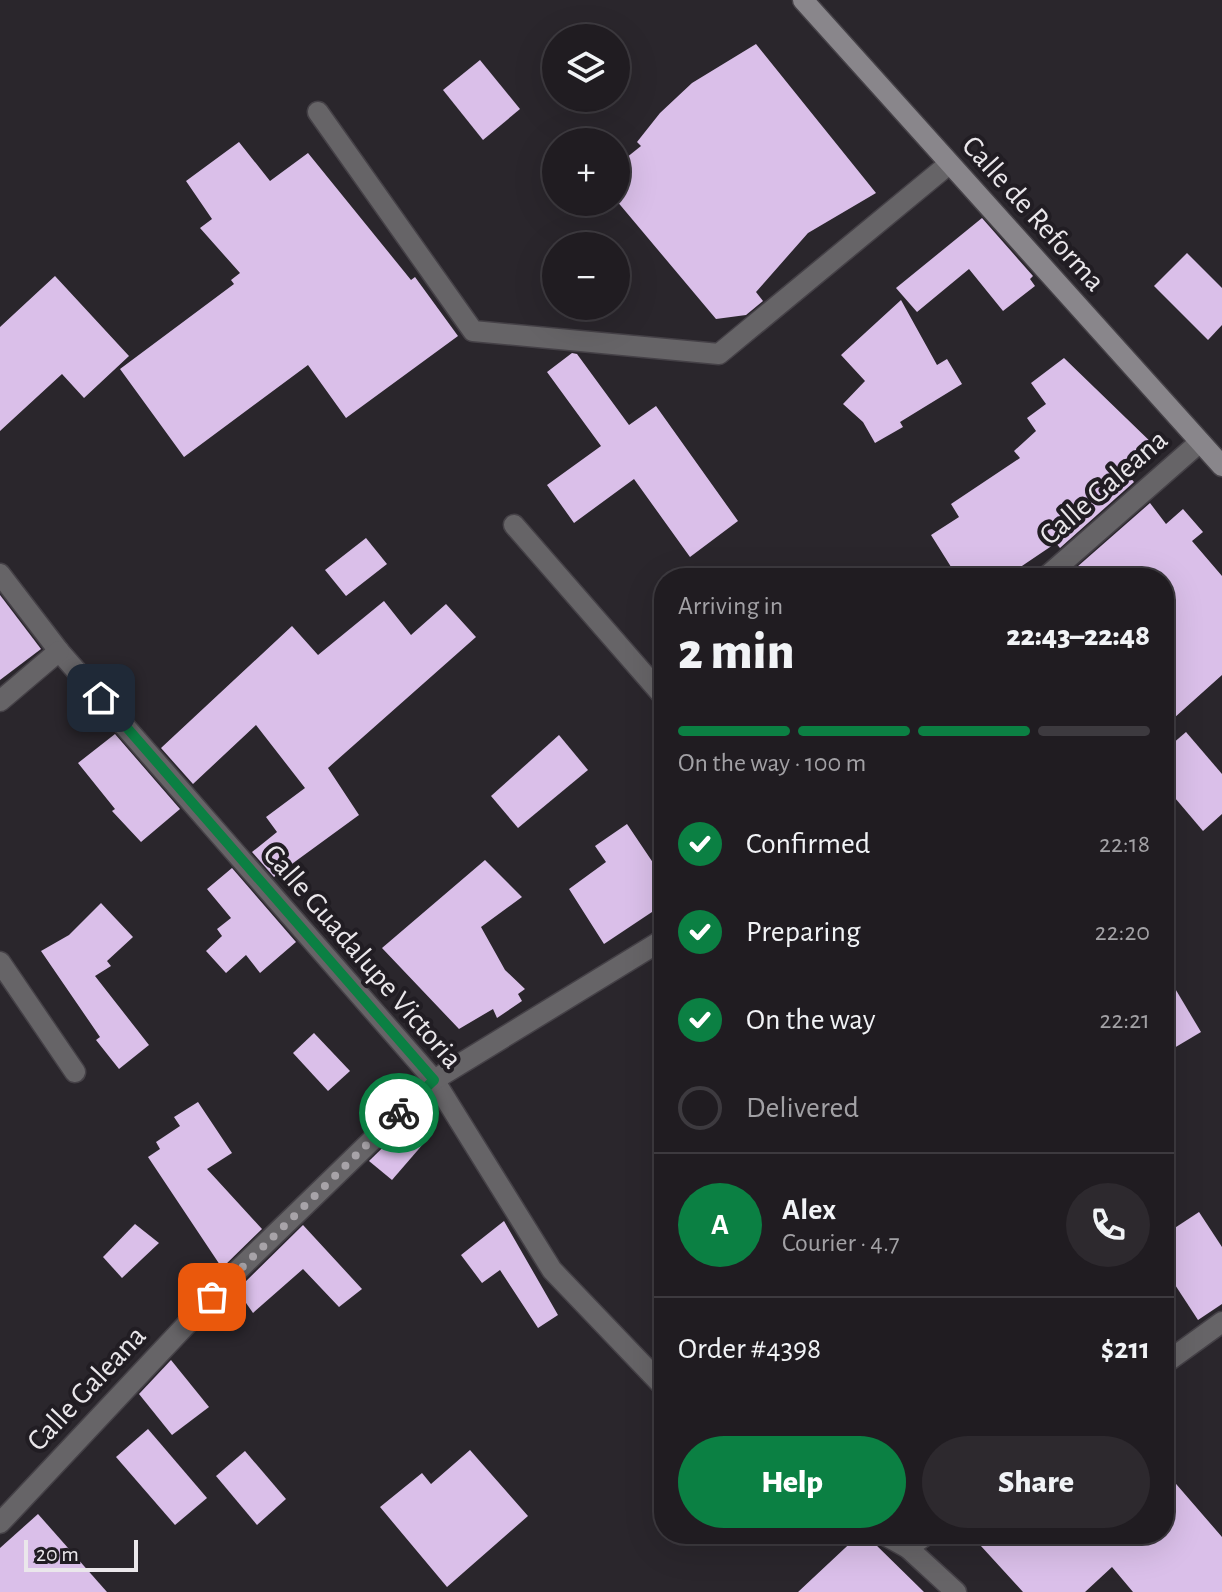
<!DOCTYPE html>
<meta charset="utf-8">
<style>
:root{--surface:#201c21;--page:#2d292e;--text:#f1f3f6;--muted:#a2a1a5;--line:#3d3a3f;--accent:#0b8043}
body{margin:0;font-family:"Alegreya Sans",sans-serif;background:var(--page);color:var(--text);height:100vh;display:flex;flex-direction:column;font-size:30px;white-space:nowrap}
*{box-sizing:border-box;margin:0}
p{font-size:26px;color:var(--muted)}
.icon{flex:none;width:44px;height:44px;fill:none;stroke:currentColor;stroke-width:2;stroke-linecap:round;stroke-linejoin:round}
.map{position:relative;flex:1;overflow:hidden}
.drawer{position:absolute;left:654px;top:568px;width:520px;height:976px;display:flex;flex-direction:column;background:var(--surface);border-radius:32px;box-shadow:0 8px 32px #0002,0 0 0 2px var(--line)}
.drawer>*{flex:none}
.fabs{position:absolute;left:542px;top:24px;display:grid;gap:16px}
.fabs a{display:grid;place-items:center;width:88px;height:88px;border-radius:50%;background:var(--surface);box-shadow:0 8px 32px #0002,0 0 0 2px var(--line);font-size:40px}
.scale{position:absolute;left:24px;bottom:20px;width:114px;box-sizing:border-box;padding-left:8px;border:4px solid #eae7eb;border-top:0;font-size:22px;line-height:28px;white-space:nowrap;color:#eae7eb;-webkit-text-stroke:6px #211d23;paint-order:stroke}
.pin{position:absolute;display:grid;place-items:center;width:68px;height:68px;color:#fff;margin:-34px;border-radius:16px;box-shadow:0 4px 12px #0006}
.courier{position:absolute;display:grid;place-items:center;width:80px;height:80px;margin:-40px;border:6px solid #0b8043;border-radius:50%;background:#fff;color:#222;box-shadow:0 2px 10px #0007}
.overview em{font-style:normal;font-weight:800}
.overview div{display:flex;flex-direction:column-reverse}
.overview{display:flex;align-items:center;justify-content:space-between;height:136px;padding:0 24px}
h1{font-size:52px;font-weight:800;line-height:60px}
.bar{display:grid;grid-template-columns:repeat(4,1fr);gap:12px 8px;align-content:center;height:96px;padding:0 24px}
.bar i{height:10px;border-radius:6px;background:var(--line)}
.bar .current{background:var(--accent)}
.bar p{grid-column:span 4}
.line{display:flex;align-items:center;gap:20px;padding:0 24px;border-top:2px solid var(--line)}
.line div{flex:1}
.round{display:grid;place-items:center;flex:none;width:84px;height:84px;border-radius:42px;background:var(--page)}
ol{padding:0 24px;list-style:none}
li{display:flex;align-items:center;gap:24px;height:88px}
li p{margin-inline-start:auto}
li .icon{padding:8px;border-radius:50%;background:var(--accent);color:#fff;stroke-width:4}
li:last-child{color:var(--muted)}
li i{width:44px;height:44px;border:4px solid var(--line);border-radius:50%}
.action{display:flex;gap:16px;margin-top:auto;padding:16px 24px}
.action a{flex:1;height:92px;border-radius:48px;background:var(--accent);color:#fff;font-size:32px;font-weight:800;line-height:92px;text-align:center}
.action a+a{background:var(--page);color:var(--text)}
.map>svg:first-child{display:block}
.building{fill:#dabfe9}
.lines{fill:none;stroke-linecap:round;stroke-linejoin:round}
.street-casing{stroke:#454147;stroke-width:23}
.secondary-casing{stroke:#454147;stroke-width:23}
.street{stroke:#666467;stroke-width:20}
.secondary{stroke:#89868b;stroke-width:20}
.done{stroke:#a7a3a8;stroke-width:8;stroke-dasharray:0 14.4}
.route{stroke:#0b8043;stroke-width:10}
.labels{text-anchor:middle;stroke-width:8;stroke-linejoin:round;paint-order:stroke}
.street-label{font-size:30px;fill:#eae7eb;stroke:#211d23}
</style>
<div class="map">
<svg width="1222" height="1592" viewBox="0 0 1222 1592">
<rect width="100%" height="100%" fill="#2a262c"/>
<!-- building -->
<g class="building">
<path d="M 756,44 L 876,193 L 808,233 L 756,292 L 763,301 L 746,315 L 716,319 L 616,200 L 616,166 L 641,146 L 637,142 L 660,113 L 692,83 Z"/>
<path d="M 480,60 L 520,109 L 483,140 L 443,90 Z"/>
<path d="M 239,142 L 270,181 L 308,153 L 411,280 L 415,277 L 458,336 L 346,418 L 308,365 L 184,457 L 120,369 L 234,284 L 231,280 L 240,273 L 200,228 L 212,219 L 186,181 Z"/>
<path d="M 982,218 L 1033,276 L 1030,279 L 1035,286 L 1003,311 L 969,269 L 917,312 L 896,288 Z"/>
<path d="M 1187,253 L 1222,288 L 1222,325 L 1208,340 L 1154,286 Z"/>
<path d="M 55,276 L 129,356 L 84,398 L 62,374 L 0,431 L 0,327 Z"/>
<path d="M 901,300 L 937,365 L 947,359 L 962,384 L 900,422 L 903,427 L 875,443 L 863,422 L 843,404 L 865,381 L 841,355 Z"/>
<path d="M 572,353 L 577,354 L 629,425 L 656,406 L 738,521 L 690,557 L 634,479 L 574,523 L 547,485 L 601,446 L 547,372 Z"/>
<path d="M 1064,358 L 1157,448 L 1128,475 L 1134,482 L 1060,548 L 1056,543 L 1004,578 L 958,578 L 931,535 L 959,517 L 951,504 L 1020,458 L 1014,451 L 1036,431 L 1027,418 L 1046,404 L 1031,383 Z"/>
<path d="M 1150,503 L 1166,524 L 1183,509 L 1203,532 L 1192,541 L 1222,576 L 1222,675 L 1164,727 L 1164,578 L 1087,578 L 1077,567 Z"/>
<path d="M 366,538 L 387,564 L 346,596 L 325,570 Z"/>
<path d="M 0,595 L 41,649 L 0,680 Z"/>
<path d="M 384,601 L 411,635 L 446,604 L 476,637 L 328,768 L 359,815 L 274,877 L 252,852 L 277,832 L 266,817 L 305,788 L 256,725 L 193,784 L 161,748 L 292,626 L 318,655 Z"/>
<path d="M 1186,732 L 1222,774 L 1222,814 L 1203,831 L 1164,785 L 1164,751 Z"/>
<path d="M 115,734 L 180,809 L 141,842 L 112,811 L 115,809 L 78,763 Z"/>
<path d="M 559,735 L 588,770 L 518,828 L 491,796 Z"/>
<path d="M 627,824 L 664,879 L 664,904 L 604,944 L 569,889 L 606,862 L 595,846 Z"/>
<path d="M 485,860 L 522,897 L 481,927 L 505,970 L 525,989 L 518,994 L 522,1001 L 497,1018 L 493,1009 L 459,1029 L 382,948 Z"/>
<path d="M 232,868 L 296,942 L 260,973 L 246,955 L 226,973 L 206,951 L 222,936 L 217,929 L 231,918 L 207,889 Z"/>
<path d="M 101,903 L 133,937 L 107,961 L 111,966 L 95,976 L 149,1045 L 119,1069 L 96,1040 L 100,1037 L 41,951 L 69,935 Z"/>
<path d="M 1164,970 L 1201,1032 L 1164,1054 Z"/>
<path d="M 314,1033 L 350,1071 L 328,1091 L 293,1053 Z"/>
<path d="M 198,1102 L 232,1153 L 207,1169 L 262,1229 L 222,1268 L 148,1157 L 160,1149 L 156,1142 L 180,1126 L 174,1117 Z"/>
<path d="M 411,1120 L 430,1136 L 392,1180 L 369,1161 Z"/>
<path d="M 1199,1212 L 1222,1247 L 1222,1304 L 1198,1320 L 1164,1268 L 1164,1235 Z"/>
<path d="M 504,1221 L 558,1315 L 538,1328 L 500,1270 L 482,1283 L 461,1255 Z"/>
<path d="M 135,1224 L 159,1243 L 122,1278 L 103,1257 Z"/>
<path d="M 303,1225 L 362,1289 L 339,1307 L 303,1269 L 253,1313 L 237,1290 Z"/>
<path d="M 171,1360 L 209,1407 L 172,1435 L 139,1394 Z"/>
<path d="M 148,1429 L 207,1498 L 175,1525 L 116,1457 Z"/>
<path d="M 470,1450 L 528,1516 L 447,1587 L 380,1507 L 422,1473 L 431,1484 Z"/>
<path d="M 245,1451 L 286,1499 L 257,1525 L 216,1476 Z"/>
<path d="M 1164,1470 L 1222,1537 L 1222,1592 L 1133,1592 L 1112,1567 L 1085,1592 L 1023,1592 L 970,1534 L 1164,1534 Z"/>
<path d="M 38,1514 L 107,1592 L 0,1592 L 0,1548 Z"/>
<path d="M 860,1534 L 870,1534 L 872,1541 L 924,1592 L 798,1592 Z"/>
</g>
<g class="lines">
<defs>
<g id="street">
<path d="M 318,112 L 473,331 L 719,354 L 949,164"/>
<path d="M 514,525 L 664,697"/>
<path d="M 0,574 L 59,651 L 434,1080 L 552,1270 L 664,1387"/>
<path d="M 1045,578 L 1200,442"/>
<path d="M 0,701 L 59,651"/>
<path d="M 0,962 L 75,1072"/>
<path d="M 1164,1364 L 1222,1322"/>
<path d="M 0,1523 L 233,1275 L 434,1080 L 664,939"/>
<path d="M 883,1534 L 908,1548 L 956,1592"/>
<path d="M 908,1548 L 927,1534"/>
</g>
<path id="secondary" d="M 803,0 L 1222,466"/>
</defs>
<!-- street casing -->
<use href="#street" class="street-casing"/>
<!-- secondary casing -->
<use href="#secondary" class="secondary-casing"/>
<!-- street -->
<use href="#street" class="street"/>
<!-- secondary -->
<use href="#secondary" class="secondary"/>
</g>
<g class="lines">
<!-- done -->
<path class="done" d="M 212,1297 L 399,1113"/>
<!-- route -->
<path class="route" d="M 101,698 L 434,1080 L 399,1113"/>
</g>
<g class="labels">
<!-- street labels -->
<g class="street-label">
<text transform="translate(1034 213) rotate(48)" y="10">Calle de Reforma</text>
<text transform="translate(1103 487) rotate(-41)" y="10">Calle Galeana</text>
<text transform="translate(363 956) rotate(49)" y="10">Calle Guadalupe Victoria</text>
<text transform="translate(86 1388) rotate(-47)" y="10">Calle Galeana</text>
</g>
</g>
</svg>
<div class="fabs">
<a><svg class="icon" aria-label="layers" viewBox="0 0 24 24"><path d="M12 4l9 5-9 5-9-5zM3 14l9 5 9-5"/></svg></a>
<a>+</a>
<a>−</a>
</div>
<div class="scale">20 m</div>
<div class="pin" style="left:212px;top:1297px;background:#ea580c"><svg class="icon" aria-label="bag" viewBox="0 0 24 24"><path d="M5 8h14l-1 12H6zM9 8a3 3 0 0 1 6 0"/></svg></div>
<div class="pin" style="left:101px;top:698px;background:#1f2937"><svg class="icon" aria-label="home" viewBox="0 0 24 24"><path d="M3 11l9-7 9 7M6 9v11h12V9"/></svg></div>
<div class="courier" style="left:399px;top:1113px"><svg class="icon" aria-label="bike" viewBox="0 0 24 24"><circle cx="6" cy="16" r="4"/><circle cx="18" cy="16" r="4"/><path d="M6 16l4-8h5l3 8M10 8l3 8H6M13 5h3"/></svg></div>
<section class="drawer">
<div class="overview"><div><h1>2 min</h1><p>Arriving in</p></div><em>22:43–22:48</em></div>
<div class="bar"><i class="current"></i><i class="current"></i><i class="current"></i><i></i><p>On the way · 100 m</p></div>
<ol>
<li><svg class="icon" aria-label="check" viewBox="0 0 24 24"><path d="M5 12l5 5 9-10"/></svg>Confirmed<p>22:18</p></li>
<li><svg class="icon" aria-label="check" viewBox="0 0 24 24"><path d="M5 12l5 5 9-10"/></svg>Preparing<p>22:20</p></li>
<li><svg class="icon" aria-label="check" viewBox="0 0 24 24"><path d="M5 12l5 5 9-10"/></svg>On the way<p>22:21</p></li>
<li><i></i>Delivered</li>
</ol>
<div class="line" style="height:144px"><b class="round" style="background:var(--accent);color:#fff">A</b><div><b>Alex</b><p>Courier · 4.7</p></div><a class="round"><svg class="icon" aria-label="phone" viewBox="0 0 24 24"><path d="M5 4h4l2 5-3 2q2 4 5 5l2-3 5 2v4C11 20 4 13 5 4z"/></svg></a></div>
<div class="line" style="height:104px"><div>Order #4398</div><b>$211</b></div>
<div class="action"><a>Help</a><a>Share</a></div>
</section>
</div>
